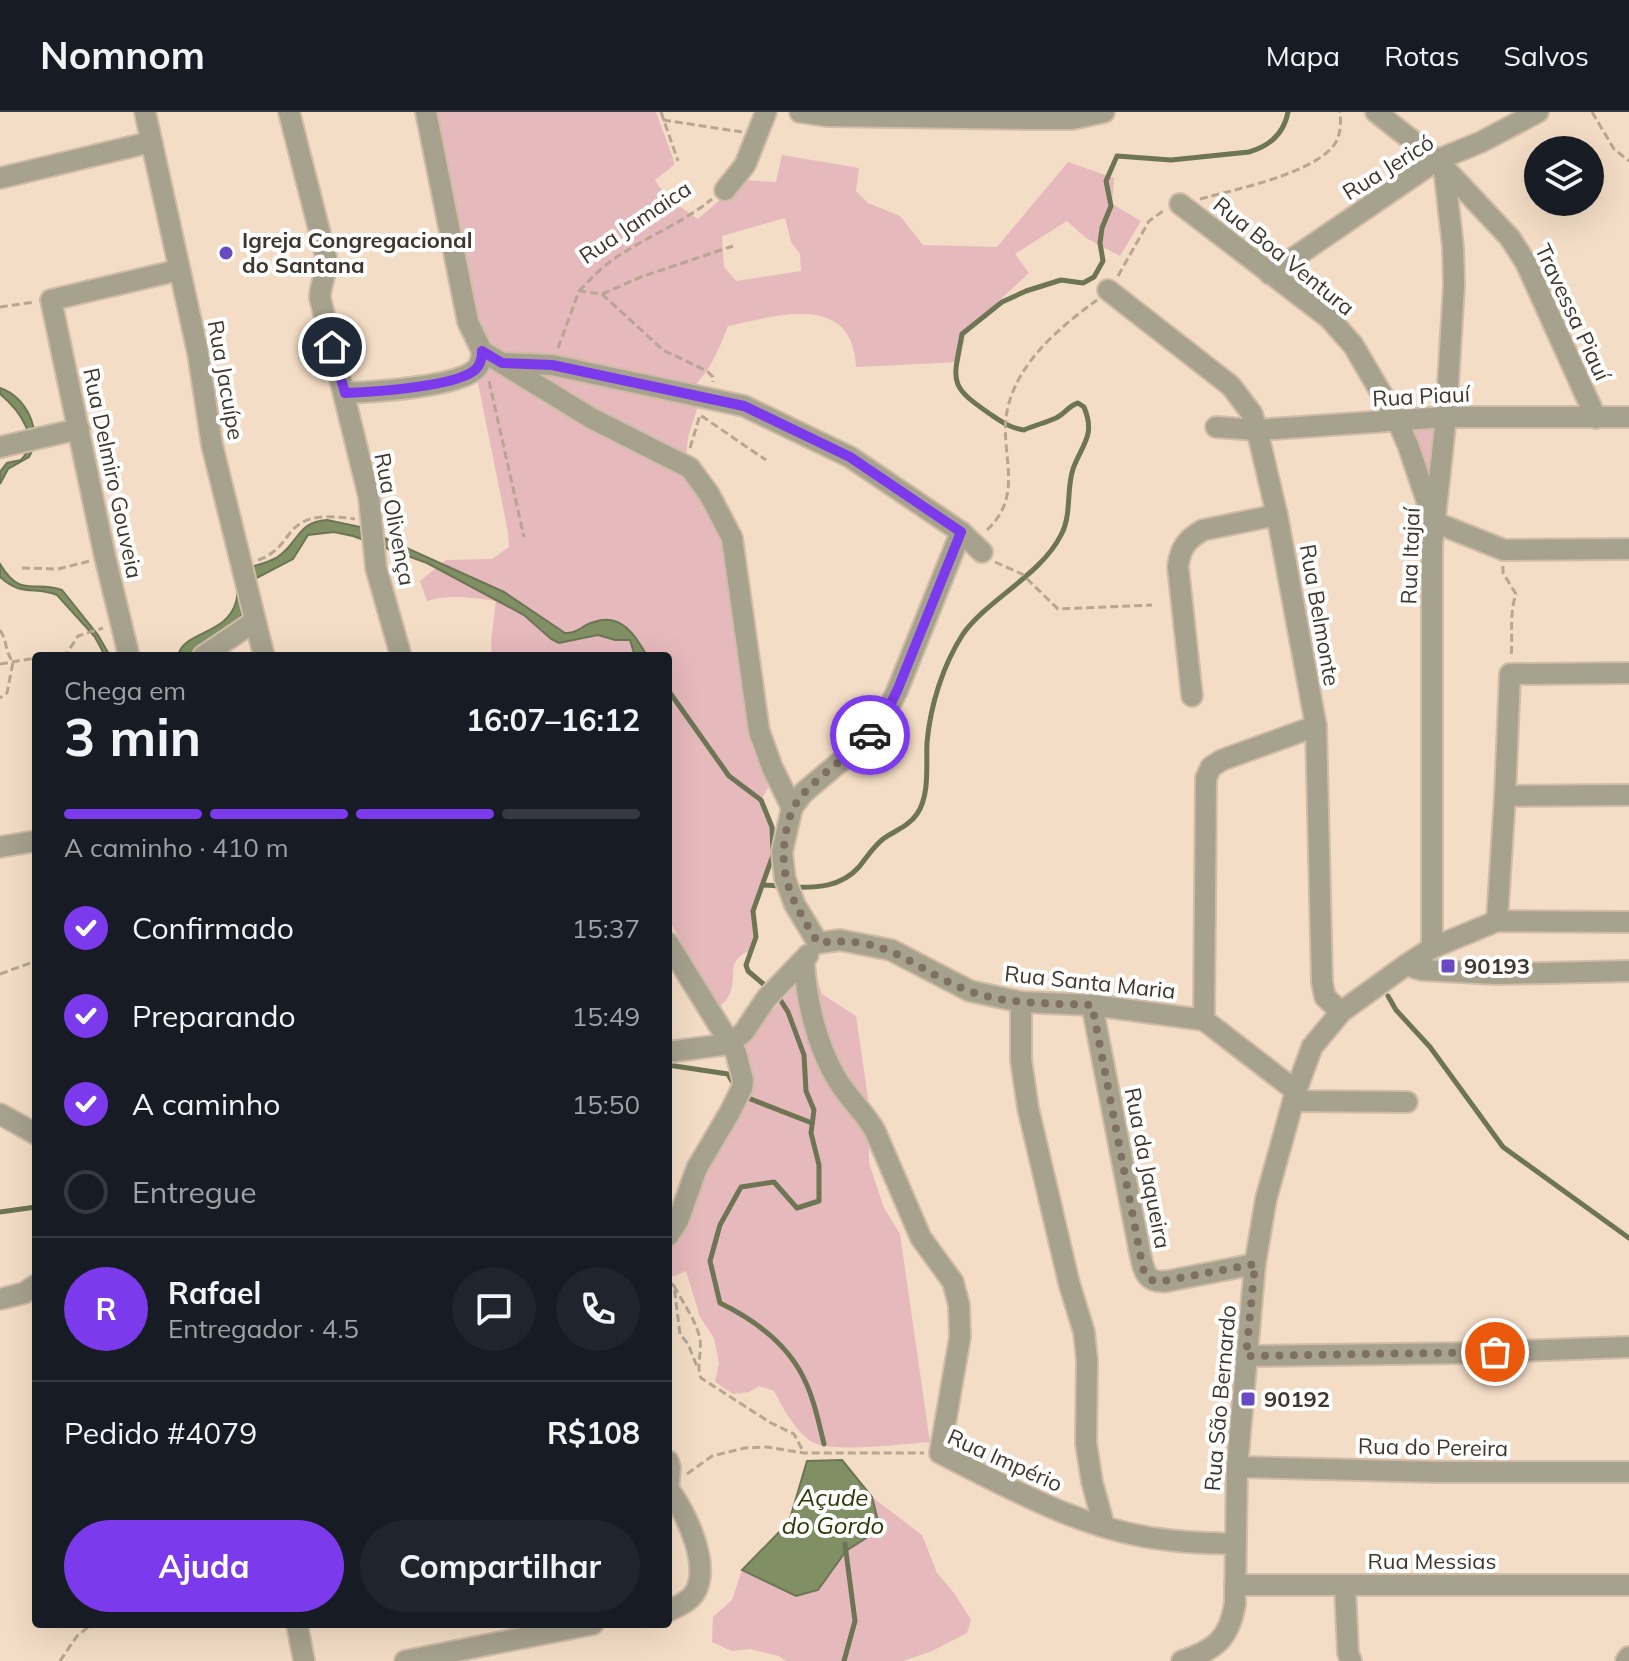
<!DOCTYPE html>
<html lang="pt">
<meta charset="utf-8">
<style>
:root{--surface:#171b24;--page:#20242c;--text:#f1f3f6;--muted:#9ea1a6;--line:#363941;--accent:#7c3aed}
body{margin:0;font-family:Mulish,sans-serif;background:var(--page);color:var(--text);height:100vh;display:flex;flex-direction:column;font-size:30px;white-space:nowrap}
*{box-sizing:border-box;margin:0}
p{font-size:26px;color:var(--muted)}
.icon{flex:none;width:44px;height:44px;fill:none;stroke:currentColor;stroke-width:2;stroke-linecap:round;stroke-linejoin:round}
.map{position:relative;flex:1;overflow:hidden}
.sheet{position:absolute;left:32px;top:540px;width:640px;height:976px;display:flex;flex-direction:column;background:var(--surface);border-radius:8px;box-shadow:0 8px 32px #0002}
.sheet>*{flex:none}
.controls{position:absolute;left:1524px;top:24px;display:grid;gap:16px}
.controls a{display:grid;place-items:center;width:80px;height:80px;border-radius:50%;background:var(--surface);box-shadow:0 8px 32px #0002;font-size:40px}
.pin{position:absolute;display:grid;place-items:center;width:68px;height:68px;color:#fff;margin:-34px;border:4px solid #fff;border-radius:50%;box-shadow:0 2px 8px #0007}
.courier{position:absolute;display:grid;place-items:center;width:80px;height:80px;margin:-40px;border:6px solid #7c3aed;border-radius:50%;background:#fff;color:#222;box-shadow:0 2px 10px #0007}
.head em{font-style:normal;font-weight:700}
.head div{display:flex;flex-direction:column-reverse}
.head{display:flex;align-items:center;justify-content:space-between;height:136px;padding:0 32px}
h1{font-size:52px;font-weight:700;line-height:60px}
.bar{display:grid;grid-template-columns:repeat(4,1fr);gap:12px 8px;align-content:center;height:96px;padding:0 32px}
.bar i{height:10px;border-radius:6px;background:var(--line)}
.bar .active{background:var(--accent)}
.bar p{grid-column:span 4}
.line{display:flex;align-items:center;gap:20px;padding:0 32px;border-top:2px solid var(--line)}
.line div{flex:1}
.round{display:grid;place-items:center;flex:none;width:84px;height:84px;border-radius:42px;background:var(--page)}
ol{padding:0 32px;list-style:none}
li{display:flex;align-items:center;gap:24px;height:88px}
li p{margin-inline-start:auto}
li .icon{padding:8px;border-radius:50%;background:var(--accent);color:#fff;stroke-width:4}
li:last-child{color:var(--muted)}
li i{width:44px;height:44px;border:4px solid var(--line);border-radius:50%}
.button{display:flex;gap:16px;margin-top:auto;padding:16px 32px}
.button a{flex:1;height:92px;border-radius:48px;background:var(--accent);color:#fff;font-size:32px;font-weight:700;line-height:92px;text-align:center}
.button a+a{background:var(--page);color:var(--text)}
header{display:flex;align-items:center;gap:48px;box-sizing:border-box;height:112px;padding:0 40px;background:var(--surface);border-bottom:2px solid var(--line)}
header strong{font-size:38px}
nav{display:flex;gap:44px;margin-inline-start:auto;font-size:28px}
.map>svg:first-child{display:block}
.green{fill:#e6b9bc;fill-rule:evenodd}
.water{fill:#819064;stroke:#6d7554;stroke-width:2}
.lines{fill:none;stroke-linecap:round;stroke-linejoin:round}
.stream{stroke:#6d7554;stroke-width:5}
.minor-casing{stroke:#d0bca7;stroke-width:24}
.path{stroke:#b8a693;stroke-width:3;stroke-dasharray:8 4;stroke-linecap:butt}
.minor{stroke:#a7a28e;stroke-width:20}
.done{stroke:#7e7163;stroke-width:8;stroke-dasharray:0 14.4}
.route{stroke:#7c3aed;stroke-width:10}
.poi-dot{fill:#684ac3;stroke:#fff;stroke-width:3}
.labels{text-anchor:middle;stroke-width:8;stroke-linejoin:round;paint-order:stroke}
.street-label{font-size:22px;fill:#3f372d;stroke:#fff}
.poi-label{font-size:22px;font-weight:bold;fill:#3f372d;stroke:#fff;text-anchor:start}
.water-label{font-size:24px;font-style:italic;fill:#2b3904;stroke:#fff}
</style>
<header>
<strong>Nomnom</strong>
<nav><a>Mapa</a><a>Rotas</a><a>Salvos</a></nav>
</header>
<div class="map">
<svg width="1629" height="1549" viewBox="0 0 1629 1549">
<rect width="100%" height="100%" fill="#f4ddc6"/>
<!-- green -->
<g class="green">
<path d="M 432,0 L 656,0 L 674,49 L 674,53 L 655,68 L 667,86 L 698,107 L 743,68 L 776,70 L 782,43 L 859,56 L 856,79 L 868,91 L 900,104 L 923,133 L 997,135 L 1068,50 L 1114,66 L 1112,92 L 1141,109 L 1120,144 L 1086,126 L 1067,109 L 1015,142 L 1029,161 L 978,208 L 965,224 L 960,250 L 856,255 C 853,179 776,204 728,214 C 719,237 710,260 691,277 L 492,239 L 473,212 ZM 785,106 L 791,130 L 800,142 L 801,159 L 736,169 L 724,155 L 722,124 Z"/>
<path d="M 490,247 L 683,357 L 701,379 L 721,423 L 768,676 L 761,688 L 772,715 L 773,743 L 753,799 L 757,815 L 752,838 C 724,848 738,863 730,881 C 728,887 722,892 718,897 L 668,806 L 668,544 L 492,544 L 491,529 L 496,489 C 472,486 450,482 427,489 L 420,469 L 446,448 L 492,447 L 509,435 L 508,420 L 478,271 L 480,261 Z"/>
<path d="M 512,254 L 698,294 L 688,325 L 686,348 Z"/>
<path d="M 1442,315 L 1434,389 L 1411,318 Z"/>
<path d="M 813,854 L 822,882 L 856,904 L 868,986 L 869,1051 L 884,1096 L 900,1122 L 930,1330 C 902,1332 842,1340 817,1332 C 798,1325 783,1296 774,1279 L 759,1274 L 749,1280 L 733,1282 L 715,1270 L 719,1251 L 714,1226 L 700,1205 L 686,1159 L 669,1166 L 668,1134 L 672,1132 L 744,943 L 744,930 Z"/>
<path d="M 872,1385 L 922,1423 L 937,1461 L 954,1481 L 971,1508 L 967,1521 L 932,1539 L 903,1549 L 786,1549 L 779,1544 L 750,1537 L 732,1539 L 712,1530 L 713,1505 L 732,1488 L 742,1458 L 796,1484 L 818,1478 L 846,1439 L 879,1417 Z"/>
</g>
<!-- water -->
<g class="water">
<path d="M 0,276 C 27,285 43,320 29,345 L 8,357 L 0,372 L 0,360 L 7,351 L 21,348 C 42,327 18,297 0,282 Z"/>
<path d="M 327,408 L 360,415 L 504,480 L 565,521 C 577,522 582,513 594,510 C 621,500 636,524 647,544 L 635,544 L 630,528 L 615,528 L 598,523 L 559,531 L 551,527 L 524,503 L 427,451 L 353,424 L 334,420 L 308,423 L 293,447 L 253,468 L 239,511 L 197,542 L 178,544 C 183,519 227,523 236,490 C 239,480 237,468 238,458 C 251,455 265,452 276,446 C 299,432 296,410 327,408 Z"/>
<path d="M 0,452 C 22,488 33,467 62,478 L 98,523 L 110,544 L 105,544 L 95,525 L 57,483 C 35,473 23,486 0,465 Z"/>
<path d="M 842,1348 L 872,1385 L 880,1417 L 846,1439 L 818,1478 L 796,1484 L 742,1458 L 789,1410 L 807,1349 Z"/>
</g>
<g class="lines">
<!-- stream -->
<g class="stream">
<path d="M 668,578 L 729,664 L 761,688 L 772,715 L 773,743 L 753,799 L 756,825 L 746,853 L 748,859 L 768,876"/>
<path d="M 763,773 L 782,774"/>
<path d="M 792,775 C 817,776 841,775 859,755 C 867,745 873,735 883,727 C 894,719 908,715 917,702 C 930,683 926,653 927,631 C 930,594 943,553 963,522 C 988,487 1041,463 1061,423 C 1072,403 1066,378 1073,357 C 1082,332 1096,324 1084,295 L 1078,291 C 1068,294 1065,302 1056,306 C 1045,311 1035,313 1024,318 C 1010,316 1002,310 990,302 C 948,273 953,271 962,222 L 1002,190 L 1026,179 L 1061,168 L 1083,171 L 1094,165 L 1103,149 L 1100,131 L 1102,116 L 1111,94 L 1106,69 L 1117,44 L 1171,48 L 1249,40 C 1270,34 1284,21 1288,0"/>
<path d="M 776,881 L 788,900 L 804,943 L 806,979 L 814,998 L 811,1021 L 819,1053 L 819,1089 L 797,1096 L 774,1070 L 741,1075 L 720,1113 L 710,1149 L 720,1191 C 755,1208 790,1234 806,1271 C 815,1290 819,1312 824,1332"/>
<path d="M 1388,884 L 1396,898 L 1430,935 L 1503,1035 L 1629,1126"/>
<path d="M 668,953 L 728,962 L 733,971"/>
<path d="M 748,986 L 812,1011"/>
<path d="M 0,1100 L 36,1095"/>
<path d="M 844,1549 L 855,1509 L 845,1432"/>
</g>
<defs>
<g id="minor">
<path d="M 145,0 L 198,241 L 212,333 L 264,544"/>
<path d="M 289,0 L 326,145 C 328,162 320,170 320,186 L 369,385 L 376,456 L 401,544"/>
<path d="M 426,0 L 468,210 L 482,239 L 591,306 L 690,356 L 709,382 L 732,426 L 759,619 L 772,655 L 792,696"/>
<path d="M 800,0 L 827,4 L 1028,7 L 1072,7 L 1104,0"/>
<path d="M 1376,0 L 1437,48 L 1510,126 L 1526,151 L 1596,306"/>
<path d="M 0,66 L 151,30"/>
<path d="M 725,78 L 745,53 L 766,0"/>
<path d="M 1180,92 L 1329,206 L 1353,233 L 1397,308 L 1408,333 L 1434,410 L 1504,438 L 1629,437"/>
<path d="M 1270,162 L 1437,48 L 1481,30 L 1538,0"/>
<path d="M 1108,178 L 1231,274 L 1252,302 L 1257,318 L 1277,403 L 1316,614 L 1322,870 L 1325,885 L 1341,900"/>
<path d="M 502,251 L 552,253 L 744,294 L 850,345 L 961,420 L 982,440"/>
<path d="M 345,281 C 372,280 458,275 476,257 C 481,252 482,246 482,239"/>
<path d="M 1216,315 L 1257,318 L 1446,305 L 1629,305"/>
<path d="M 0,335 L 79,317"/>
<path d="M 129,544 L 105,445 L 51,188 L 179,158"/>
<path d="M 203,544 L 255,509"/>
<path d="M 1192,584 L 1178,455 C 1180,436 1187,427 1203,418 L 1277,403"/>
<path d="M 1505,684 L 1510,562 L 1629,561"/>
<path d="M 0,735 L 36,729"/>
<path d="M 1497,809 L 1505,684 L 1629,683"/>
<path d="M 668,831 L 736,941 L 743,968 L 742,976 L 730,1000 L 697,1056 L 678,1109 L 668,1124"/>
<path d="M 818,831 L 840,828 L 891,838 L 970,879 L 1021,890 L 1092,893 L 1204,908 L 1296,979"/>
<path d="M 818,831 L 795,793 L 785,767 L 782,740 L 792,696 L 803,681 L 847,644 L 883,607 L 897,579 L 961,420"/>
<path d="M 1432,836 L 1432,433 L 1446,305 L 1454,173 L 1453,135 L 1444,56"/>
<path d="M 804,849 C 806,888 817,935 838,969 C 849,987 865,1001 875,1019 L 921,1126 L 953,1170 L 959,1193 L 960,1225 L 940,1341 C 1011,1377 1087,1420 1168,1428 C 1190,1431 1213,1431 1235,1432"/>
<path d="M 1406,853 L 1422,858 L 1497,862 L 1629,859"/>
<path d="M 1021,890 L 1021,948 L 1028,996 L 1069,1171 L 1084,1220 L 1087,1248 L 1086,1331 L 1092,1370 L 1104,1414"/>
<path d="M 1092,893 L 1140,1141 C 1144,1160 1146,1172 1168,1169 L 1255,1152"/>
<path d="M 1204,908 L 1206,666 L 1211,655 L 1222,648 L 1316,614"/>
<path d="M 729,932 L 744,920 L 766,887 L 808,843"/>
<path d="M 668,940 L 729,932"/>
<path d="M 1293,989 L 1407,990"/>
<path d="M 0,1002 L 36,1022"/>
<path d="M 0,1187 L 24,1181 L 36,1173"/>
<path d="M 1246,1244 L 1463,1241 L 1629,1235"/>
<path d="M 668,1349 L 670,1356 L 668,1378"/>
<path d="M 1237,1355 L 1438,1360 L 1629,1360"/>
<path d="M 1235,1473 L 1629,1473"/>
<path d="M 1345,1474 L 1348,1541 L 1351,1549"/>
<path d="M 668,1499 C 677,1495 688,1490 694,1482 C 712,1455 686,1399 668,1377"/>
<path d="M 297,1512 L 304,1549"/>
<path d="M 405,1549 L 593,1512"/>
<path d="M 1182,1549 C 1215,1538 1229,1527 1235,1492 L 1237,1355 L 1255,1152 L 1266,1087 L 1296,979 L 1312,935 L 1341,900 L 1406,853 L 1432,836 L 1497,809 L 1629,810"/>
<path d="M 1626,1549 L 1629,1545"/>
</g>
</defs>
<!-- minor casing -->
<use href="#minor" class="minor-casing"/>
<!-- path -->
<g class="path">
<path d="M 661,0 L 678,49"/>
<path d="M 1592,0 L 1614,37 L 1629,49"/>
<path d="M 663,8 L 742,20"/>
<path d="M 1200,87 C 1233,78 1318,61 1336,30 C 1341,21 1341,10 1340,0"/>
<path d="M 1118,164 L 1149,109 L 1163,99"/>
<path d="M 579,179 C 586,172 593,164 601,157 C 634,129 678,115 712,87"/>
<path d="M 602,182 L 641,165 L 733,134"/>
<path d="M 0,195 L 35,190"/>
<path d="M 558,236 L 579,179 L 602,182 L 663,238 L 707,259 L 713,265 L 713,270"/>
<path d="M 489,269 L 524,425"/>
<path d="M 690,336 L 700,303 L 766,348"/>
<path d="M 987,418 C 1027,380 997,339 1008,295 C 1019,249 1060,215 1097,188"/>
<path d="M 258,448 C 286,438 284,420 303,410 C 316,402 341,405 355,407"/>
<path d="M 995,450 L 1022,462 L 1058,497 L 1152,493"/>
<path d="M 1503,454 L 1503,461 L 1516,482 C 1509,502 1513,524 1511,546"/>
<path d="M 22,456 L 58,457 L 90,449"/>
<path d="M 0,518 C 7,528 5,540 13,550 L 7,581 L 0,586"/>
<path d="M 49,544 L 67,541 L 78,524 L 103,516"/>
<path d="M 0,552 L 36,546"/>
<path d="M 0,862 L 36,849"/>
<path d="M 668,1169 L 674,1174 L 680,1222 L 688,1232 L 698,1257"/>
<path d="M 674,1174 C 683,1191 696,1208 700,1227 C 702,1241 696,1253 701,1266 L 771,1311 L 794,1322 L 804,1341"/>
<path d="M 687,1362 L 712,1344 L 745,1336 L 767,1335 L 804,1341 L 924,1341"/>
<path d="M 60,1549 L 77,1524 L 92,1512"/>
</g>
<!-- minor -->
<use href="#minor" class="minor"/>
</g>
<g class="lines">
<!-- done -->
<path class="done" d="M 870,623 C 849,643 824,660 804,681 C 793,693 789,705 786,720 C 777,767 795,793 818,831 C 890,822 910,856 969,879 C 1007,893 1052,891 1092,893 L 1140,1141 L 1144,1160 L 1149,1167 L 1158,1170 L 1255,1152 L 1246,1244 L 1495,1240"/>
<!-- route -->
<path class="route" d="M 332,235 L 345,281 C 371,280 458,275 476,257 C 481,252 482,246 482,239 L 502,251 L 552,253 L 744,294 L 850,345 L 961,420 L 897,579 L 883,607 L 870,623"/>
</g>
<!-- markers -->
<g class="poi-dot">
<circle cx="226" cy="141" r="8"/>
<rect x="1440" y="846" width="16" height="16" rx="4"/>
<rect x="1240" y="1279" width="16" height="16" rx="4"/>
</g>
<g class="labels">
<!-- street labels -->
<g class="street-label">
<text transform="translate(1388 55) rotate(-32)" y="8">Rua Jericó</text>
<text transform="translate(635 110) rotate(-34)" y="8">Rua Jamaica</text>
<text transform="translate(1284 144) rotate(39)" y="8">Rua Boa Ventura</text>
<text transform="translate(1573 200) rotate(65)" y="8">Travessa Piauí</text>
<text transform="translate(226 268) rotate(80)" y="8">Rua Jacuípe</text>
<text transform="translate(1421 284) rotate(-3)" y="8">Rua Piauí</text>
<text transform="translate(113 361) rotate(78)" y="8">Rua Delmiro Gouveia</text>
<text transform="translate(395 407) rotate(79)" y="8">Rua Olivença</text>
<text transform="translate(1410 444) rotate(-88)" y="8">Rua Itajaí</text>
<text transform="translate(1320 503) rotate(80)" y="8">Rua Belmonte</text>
<text transform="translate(1090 870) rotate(6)" y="8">Rua Santa Maria</text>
<text transform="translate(1148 1056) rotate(79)" y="8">Rua da Jaqueira</text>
<text transform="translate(1220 1286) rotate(-85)" y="8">Rua São Bernardo</text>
<text transform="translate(1433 1335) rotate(1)" y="8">Rua do Pereira</text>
<text transform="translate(1005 1348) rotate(24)" y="8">Rua Império</text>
<text x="1432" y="1457">Rua Messias</text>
</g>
<!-- poi labels -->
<g class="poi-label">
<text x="242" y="136">Igreja Congregacional<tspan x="242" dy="25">do Santana</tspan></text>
<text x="1464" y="862">90193</text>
<text x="1264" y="1295">90192</text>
</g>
<!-- water labels -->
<g class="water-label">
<text x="833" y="1394">Açude<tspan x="833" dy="28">do Gordo</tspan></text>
</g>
</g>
</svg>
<div class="controls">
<a><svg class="icon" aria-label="layers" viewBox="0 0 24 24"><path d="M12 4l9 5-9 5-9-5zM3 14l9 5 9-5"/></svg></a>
</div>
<div class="pin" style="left:1495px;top:1240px;background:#ea580c"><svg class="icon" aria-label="bag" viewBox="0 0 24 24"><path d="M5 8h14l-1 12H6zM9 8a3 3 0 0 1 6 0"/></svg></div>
<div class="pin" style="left:332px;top:235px;background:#1f2937"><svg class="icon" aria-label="home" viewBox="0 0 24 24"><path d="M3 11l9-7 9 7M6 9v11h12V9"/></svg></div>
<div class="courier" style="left:870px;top:623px"><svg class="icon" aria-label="car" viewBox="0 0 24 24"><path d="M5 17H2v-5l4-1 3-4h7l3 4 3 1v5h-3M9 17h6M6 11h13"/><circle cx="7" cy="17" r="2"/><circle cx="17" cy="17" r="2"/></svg></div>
<section class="sheet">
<div class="head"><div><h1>3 min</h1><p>Chega em</p></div><em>16:07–16:12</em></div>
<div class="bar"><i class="active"></i><i class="active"></i><i class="active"></i><i></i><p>A caminho · 410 m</p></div>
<ol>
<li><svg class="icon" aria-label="check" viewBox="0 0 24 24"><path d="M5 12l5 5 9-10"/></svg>Confirmado<p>15:37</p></li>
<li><svg class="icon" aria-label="check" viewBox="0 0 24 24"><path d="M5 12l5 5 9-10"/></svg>Preparando<p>15:49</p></li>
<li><svg class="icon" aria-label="check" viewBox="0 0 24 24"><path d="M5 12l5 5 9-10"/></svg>A caminho<p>15:50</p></li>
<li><i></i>Entregue</li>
</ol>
<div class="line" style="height:144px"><b class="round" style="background:var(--accent);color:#fff">R</b><div><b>Rafael</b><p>Entregador · 4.5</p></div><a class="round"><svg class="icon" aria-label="chat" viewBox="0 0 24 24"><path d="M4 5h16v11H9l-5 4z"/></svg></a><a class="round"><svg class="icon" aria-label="phone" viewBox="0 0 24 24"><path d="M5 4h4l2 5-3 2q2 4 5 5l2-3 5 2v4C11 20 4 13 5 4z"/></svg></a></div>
<div class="line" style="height:104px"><div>Pedido #4079</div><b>R$108</b></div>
<div class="button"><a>Ajuda</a><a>Compartilhar</a></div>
</section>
</div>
